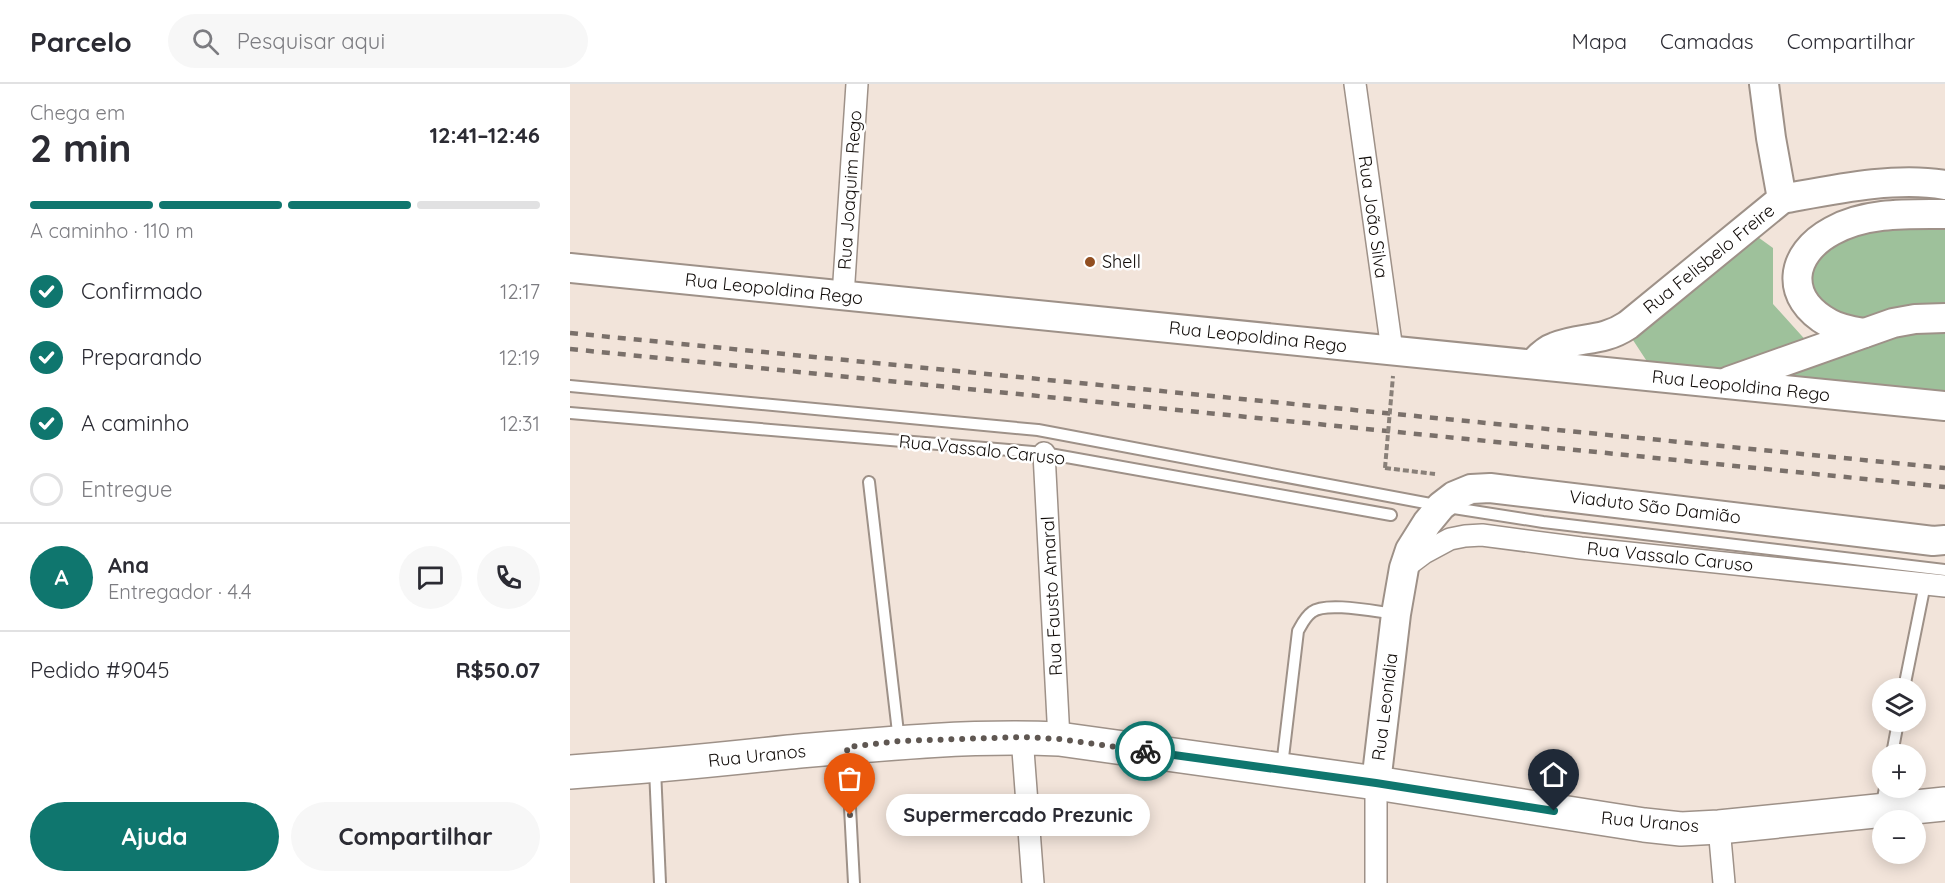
<!DOCTYPE html>
<html lang="pt">
<meta charset="utf-8">
<style>
:root{--surface:#fff;--page:#f7f7f7;--text:#2b2b33;--muted:#7c7c81;--line:#e1e1e2;--accent:#0f766e}
body{margin:0;font-family:Quicksand,sans-serif;background:var(--page);color:var(--text);height:100vh;display:flex;flex-direction:column;font-size:22px;white-space:nowrap}
*{box-sizing:border-box;margin:0}
p{font-size:20px;color:var(--muted)}
.icon{flex:none;width:33px;height:33px;fill:none;stroke:currentColor;stroke-width:2;stroke-linecap:round;stroke-linejoin:round}
.map{position:relative;flex:1;overflow:hidden}
.drawer{display:flex;flex-direction:column;background:var(--surface);width:570px}
.drawer>*{flex:none}
.tools{position:absolute;left:1302px;top:594px;display:grid;gap:12px}
.tools a{display:grid;place-items:center;width:54px;height:54px;border-radius:50%;background:var(--surface);box-shadow:0 3px 15px #0003;font-size:30px}
.pin{position:absolute;display:grid;place-items:center;width:51px;height:51px;color:#fff;margin:-62px -26px;border-radius:50% 50% 50% 0;rotate:-45deg;box-shadow:0 0 6px #0007}
.pin .icon{rotate:45deg}
.courier{position:absolute;display:grid;place-items:center;width:60px;height:60px;margin:-30px;border:4px solid #0f766e;border-radius:50%;background:#fff;color:#222;box-shadow:0 2px 8px #0007}
.bubble{position:absolute;height:42px;border-radius:21px;background:var(--surface);box-shadow:0 3px 15px #0003;font-size:20px;font-weight:700;line-height:42px;text-align:center}
.headline em{font-style:normal;font-weight:700}
.headline div{display:flex;flex-direction:column-reverse}
.headline{display:flex;align-items:center;justify-content:space-between;height:102px;padding:0 30px}
h1{font-size:39px;font-weight:700;line-height:45px}
.bar{display:grid;grid-template-columns:repeat(4,1fr);gap:9px 6px;align-content:center;height:72px;padding:0 30px}
.bar i{height:8px;border-radius:4px;background:var(--line)}
.bar .current{background:var(--accent)}
.bar p{grid-column:span 4}
.line{display:flex;align-items:center;gap:15px;padding:0 30px;border-top:2px solid var(--line)}
.line div{flex:1}
.round{display:grid;place-items:center;flex:none;width:63px;height:63px;border-radius:32px;background:var(--page)}
ol{padding:0 30px;list-style:none}
li{display:flex;align-items:center;gap:18px;height:66px}
li p{margin-inline-start:auto}
li .icon{padding:6px;border-radius:50%;background:var(--accent);color:#fff;stroke-width:4}
li:last-child{color:var(--muted)}
li i{width:33px;height:33px;border:3px solid var(--line);border-radius:50%}
.cta{display:flex;gap:12px;margin-top:auto;padding:12px 30px}
.cta a{flex:1;height:69px;border-radius:36px;background:var(--accent);color:#fff;font-size:24px;font-weight:700;line-height:69px;text-align:center}
.cta a+a{background:var(--page);color:var(--text)}
header{display:flex;align-items:center;gap:36px;box-sizing:border-box;height:84px;padding:0 30px;background:var(--surface);border-bottom:2px solid var(--line)}
header strong{font-size:28px}
nav{display:flex;gap:33px;margin-inline-start:auto;font-size:21px}
.search{width:420px;height:54px;background:var(--page);display:flex;align-items:center;gap:15px;box-sizing:border-box;padding:0 21px;border-radius:33px;color:var(--muted);font-size:22px}
main{display:flex;flex:1;min-height:0}
.map>svg:first-child{display:block}
.green{fill:#9ec19b}
.lines{fill:none;stroke-linecap:round;stroke-linejoin:round}
.lane-casing{stroke:#9e9188;stroke-width:14}
.street-casing{stroke:#9e9188;stroke-width:24}
.secondary-casing{stroke:#9e9188;stroke-width:32}
.primary-casing{stroke:#9e9188;stroke-width:36}
.path{stroke:#898079;stroke-width:4;stroke-dasharray:6 3;stroke-linecap:butt}
.lane{stroke:#fff;stroke-width:10}
.street{stroke:#fff;stroke-width:21}
.secondary{stroke:#fff;stroke-width:28}
.primary{stroke:#fff;stroke-width:33}
.rail{stroke:#7a706a;stroke-width:4.5;stroke-dasharray:8 8;stroke-linecap:butt}
.path-bridge{stroke:#898079;stroke-width:4;stroke-dasharray:6 3;stroke-linecap:butt}
.done{stroke:#5f5752;stroke-width:6;stroke-dasharray:0 10.8}
.route{stroke:#0f766e;stroke-width:8}
.poi-dot{fill:#924e20;stroke:#fff;stroke-width:2}
.labels{text-anchor:middle;stroke-width:5;stroke-linejoin:round;paint-order:stroke}
.street-label{font-size:18px;fill:#100b08;stroke:#fff}
.poi-label{font-size:18px;fill:#100b08;stroke:#fff;text-anchor:start}
</style>
<header>
<strong>Parcelo</strong>
<div class="search"><svg class="icon" aria-label="search" viewBox="0 0 24 24"><circle cx="10" cy="10" r="6"/><path d="M15 15l6 6"/></svg>Pesquisar aqui</div>
<nav><a>Mapa</a><a>Camadas</a><a>Compartilhar</a></nav>
</header>
<main>
<section class="drawer">
<div class="headline"><div><h1>2 min</h1><p>Chega em</p></div><em>12:41–12:46</em></div>
<div class="bar"><i class="current"></i><i class="current"></i><i class="current"></i><i></i><p>A caminho · 110 m</p></div>
<ol>
<li><svg class="icon" aria-label="check" viewBox="0 0 24 24"><path d="M5 12l5 5 9-10"/></svg>Confirmado<p>12:17</p></li>
<li><svg class="icon" aria-label="check" viewBox="0 0 24 24"><path d="M5 12l5 5 9-10"/></svg>Preparando<p>12:19</p></li>
<li><svg class="icon" aria-label="check" viewBox="0 0 24 24"><path d="M5 12l5 5 9-10"/></svg>A caminho<p>12:31</p></li>
<li><i></i>Entregue</li>
</ol>
<div class="line" style="height:108px"><b class="round" style="background:var(--accent);color:#fff">A</b><div><b>Ana</b><p>Entregador · 4.4</p></div><a class="round"><svg class="icon" aria-label="chat" viewBox="0 0 24 24"><path d="M4 5h16v11H9l-5 4z"/></svg></a><a class="round"><svg class="icon" aria-label="phone" viewBox="0 0 24 24"><path d="M5 4h4l2 5-3 2q2 4 5 5l2-3 5 2v4C11 20 4 13 5 4z"/></svg></a></div>
<div class="line" style="height:78px"><div>Pedido #9045</div><b>R$50.07</b></div>
<div class="cta"><a>Ajuda</a><a>Compartilhar</a></div>
</section>
<div class="map">
<svg width="1375" height="799" viewBox="0 0 1375 799">
<rect width="100%" height="100%" fill="#f2e4da"/>
<!-- green -->
<g class="green">
<path d="M 1375,132 L 1375,322 L 1151,300 L 1292,249 L 1221,204 L 1265,146 Z"/>
<path d="M 1185,151 L 1203,164 L 1203,220 L 1240,261 L 1156,288 L 1078,279 L 1061,253 Z"/>
</g>
<g class="lines">
<defs>
<g id="lane">
<path d="M 0,302 L 468,346 L 871,422 L 973,438 L 1375,486"/>
<path d="M 0,329 L 474,369 L 821,431"/>
<path d="M 299,398 L 329,657"/>
<path d="M 1334,604 L 1355,500"/>
<path d="M 277,667 L 284,799"/>
<path d="M 1322,670 L 1328,638"/>
<path d="M 712,682 L 728,547 C 732,540 735,533 742,528 C 756,517 807,528 826,530"/>
<path d="M 85,685 L 90,799"/>
<path d="M 1311,724 L 1315,704"/>
</g>
<g id="street">
<path d="M 785,0 L 822,266"/>
<path d="M 273,212 L 287,0"/>
<path d="M 474,369 L 489,655"/>
<path d="M 834,484 L 854,469 L 880,455 L 895,452 L 912,451 L 1011,464 L 1375,502"/>
<path d="M 452,653 L 463,799"/>
<path d="M 806,699 L 806,799"/>
<path d="M 1149,743 L 1154,799"/>
</g>
<g id="secondary">
<path d="M 1212,115 C 1262,106 1325,92 1375,101"/>
<path d="M 0,184 L 1375,322"/>
<path d="M 1294,249 C 1282,247 1269,245 1259,239 C 1214,214 1219,170 1262,147 C 1296,128 1338,130 1375,130"/>
<path d="M 963,280 C 969,273 976,266 985,263 C 1011,252 1031,259 1058,241 L 1212,115 L 1201,54 L 1194,0"/>
<path d="M 1159,297 L 1323,239 L 1345,235 L 1375,234"/>
<path d="M 806,699 L 826,530 L 834,484 L 840,466 L 857,439 L 871,422 L 884,412 L 901,405 L 920,404 L 1330,453 L 1363,457 L 1375,456"/>
</g>
<path id="primary" d="M 0,688 C 73,683 146,676 219,668 C 309,660 399,651 489,655 L 806,699 L 1074,741 L 1111,745 L 1149,743 L 1375,720"/>
</defs>
<!-- lane casing -->
<use href="#lane" class="lane-casing"/>
<!-- street casing -->
<use href="#street" class="street-casing"/>
<!-- secondary casing -->
<use href="#secondary" class="secondary-casing"/>
<!-- primary casing -->
<use href="#primary" class="primary-casing"/>
<!-- path -->
<path class="path" d="M 815,384 L 865,390"/>
<!-- lane -->
<use href="#lane" class="lane"/>
<!-- street -->
<use href="#street" class="street"/>
<!-- secondary -->
<use href="#secondary" class="secondary"/>
<!-- primary -->
<use href="#primary" class="primary"/>
<!-- rail -->
<g class="rail">
<path d="M 0,249 L 1375,384"/>
<path d="M 0,265 L 1375,403"/>
</g>
<!-- path-bridge -->
<path class="path-bridge" d="M 815,384 L 823,292"/>
</g>
<g class="lines">
<!-- done -->
<path class="done" d="M 280,731 L 277,663 L 329,657 L 452,653 L 489,655 L 575,667"/>
<!-- route -->
<path class="route" d="M 575,667 L 806,699 L 984,727"/>
</g>
<!-- markers -->
<circle class="poi-dot" cx="520" cy="178" r="6"/>
<g class="labels">
<!-- street labels -->
<g class="street-label">
<text transform="translate(280 106) rotate(-86)" y="6">Rua Joaquim Rego</text>
<text transform="translate(803 133) rotate(82)" y="6">Rua João Silva</text>
<text transform="translate(1139 175) rotate(-39)" y="6">Rua Felisbelo Freire</text>
<text transform="translate(204 205) rotate(6)" y="6">Rua Leopoldina Rego</text>
<text transform="translate(688 253) rotate(6)" y="6">Rua Leopoldina Rego</text>
<text transform="translate(1171 302) rotate(6)" y="6">Rua Leopoldina Rego</text>
<text transform="translate(412 366) rotate(6)" y="6">Rua Vassalo Caruso</text>
<text transform="translate(1085 423) rotate(7)" y="6">Viaduto São Damião</text>
<text transform="translate(1100 473) rotate(6)" y="6">Rua Vassalo Caruso</text>
<text transform="translate(482 512) rotate(-93)" y="6">Rua Fausto Amaral</text>
<text transform="translate(815 623) rotate(-83)" y="6">Rua Leonídia</text>
<text transform="translate(187 672) rotate(-6)" y="6">Rua Uranos</text>
<text transform="translate(1080 738) rotate(5)" y="6">Rua Uranos</text>
</g>
<!-- poi labels -->
<g class="poi-label">
<text x="532" y="184">Shell</text>
</g>
</g>
</svg>
<div class="tools">
<a><svg class="icon" aria-label="layers" viewBox="0 0 24 24"><path d="M12 4l9 5-9 5-9-5zM3 14l9 5 9-5"/></svg></a>
<a>+</a>
<a>−</a>
</div>
<div class="pin" style="left:280px;top:731px;background:#ea580c"><svg class="icon" aria-label="bag" viewBox="0 0 24 24"><path d="M5 8h14l-1 12H6zM9 8a3 3 0 0 1 6 0"/></svg></div>
<div class="pin" style="left:984px;top:727px;background:#1f2937"><svg class="icon" aria-label="home" viewBox="0 0 24 24"><path d="M3 11l9-7 9 7M6 9v11h12V9"/></svg></div>
<div class="courier" style="left:575px;top:667px"><svg class="icon" aria-label="bike" viewBox="0 0 24 24"><circle cx="6" cy="16" r="4"/><circle cx="18" cy="16" r="4"/><path d="M6 16l4-8h5l3 8M10 8l3 8H6M13 5h3"/></svg></div>
<div class="bubble" style="left:316px;top:710px;width:264px">Supermercado Prezunic</div>
</div>
</main>
